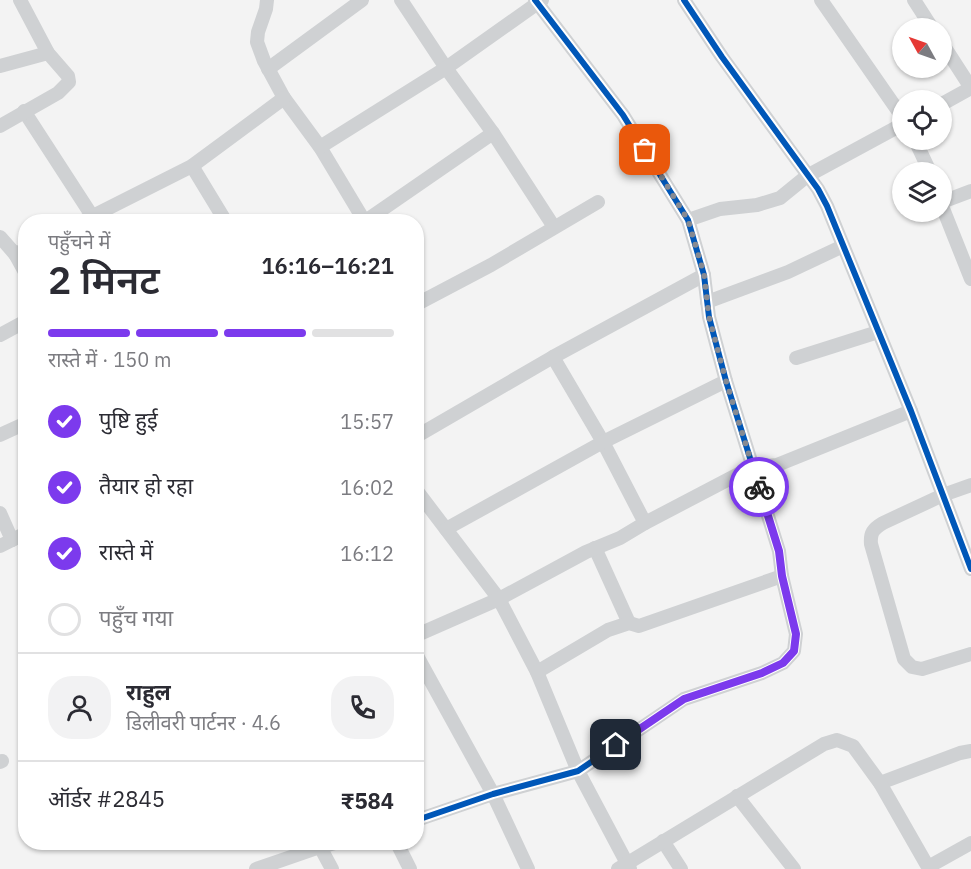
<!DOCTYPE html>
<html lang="hi">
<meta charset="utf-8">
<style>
:root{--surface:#fff;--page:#f2f2f3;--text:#2b2b33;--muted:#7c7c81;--line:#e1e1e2;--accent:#7c3aed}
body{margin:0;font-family:"IBM Plex Sans","Noto Sans Devanagari",sans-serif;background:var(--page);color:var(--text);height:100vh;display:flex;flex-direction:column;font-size:22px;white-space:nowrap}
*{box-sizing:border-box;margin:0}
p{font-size:20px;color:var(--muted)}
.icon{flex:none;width:33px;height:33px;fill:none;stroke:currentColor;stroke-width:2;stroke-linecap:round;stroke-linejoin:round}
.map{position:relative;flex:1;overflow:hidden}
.drawer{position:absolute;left:18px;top:214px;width:406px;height:636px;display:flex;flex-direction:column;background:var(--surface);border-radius:24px;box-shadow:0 2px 4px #0004}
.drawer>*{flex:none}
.needle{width:39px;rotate:310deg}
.controls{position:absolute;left:892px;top:18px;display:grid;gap:12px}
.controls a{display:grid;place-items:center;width:60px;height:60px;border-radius:50%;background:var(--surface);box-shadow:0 2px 4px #0004;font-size:30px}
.pin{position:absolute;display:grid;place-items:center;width:51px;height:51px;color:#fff;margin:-26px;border-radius:12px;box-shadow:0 3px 9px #0006}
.courier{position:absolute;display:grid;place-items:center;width:60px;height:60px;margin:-30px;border:4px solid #7c3aed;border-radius:50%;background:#fff;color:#222;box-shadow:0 2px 8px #0007}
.summary em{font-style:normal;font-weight:600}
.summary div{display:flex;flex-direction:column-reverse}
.summary{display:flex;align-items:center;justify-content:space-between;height:102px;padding:0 30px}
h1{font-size:39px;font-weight:600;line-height:45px}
.bar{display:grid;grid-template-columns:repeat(4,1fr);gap:9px 6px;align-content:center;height:72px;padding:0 30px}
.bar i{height:8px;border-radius:4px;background:var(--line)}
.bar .selected{background:var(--accent)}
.bar p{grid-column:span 4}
.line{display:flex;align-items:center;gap:15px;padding:0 30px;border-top:2px solid var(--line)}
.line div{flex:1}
.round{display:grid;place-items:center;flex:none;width:63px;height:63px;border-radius:24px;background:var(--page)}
ol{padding:0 30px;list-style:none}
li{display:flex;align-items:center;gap:18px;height:66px}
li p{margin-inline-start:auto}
li .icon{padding:6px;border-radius:50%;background:var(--accent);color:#fff;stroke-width:4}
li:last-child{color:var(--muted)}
li i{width:33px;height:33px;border:3px solid var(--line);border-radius:50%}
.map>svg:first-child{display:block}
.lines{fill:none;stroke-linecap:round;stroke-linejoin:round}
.street{stroke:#cfd1d3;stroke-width:14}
.cycleway-casing{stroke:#fff;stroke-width:10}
.cycleway{stroke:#0057b8;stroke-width:6}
.done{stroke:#868a92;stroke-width:6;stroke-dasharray:0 10.8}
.route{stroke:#7c3aed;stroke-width:8}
</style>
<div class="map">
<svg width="971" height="869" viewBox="0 0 971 869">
<rect width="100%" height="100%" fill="#f3f3f3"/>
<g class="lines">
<!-- street -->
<g class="street">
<path d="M 267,0 L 266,9 L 258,32 L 257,42 L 264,61 L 284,98 L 320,147 L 365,222"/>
<path d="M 401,0 L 446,68 L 493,133 L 554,227"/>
<path d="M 684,0 L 722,57 L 818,189 L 827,206 L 911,411 L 971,569"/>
<path d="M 821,0 L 903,118"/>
<path d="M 914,0 L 932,28"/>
<path d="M 942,43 L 971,88"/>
<path d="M 0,66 L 48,53"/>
<path d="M 268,69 L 362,0"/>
<path d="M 942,104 L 971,88"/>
<path d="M 24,111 L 96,222"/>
<path d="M 0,126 L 58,93 L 69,82 L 68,76 L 48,53 L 20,0"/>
<path d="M 915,140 L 930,172"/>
<path d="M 320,147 L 446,68 L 542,0"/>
<path d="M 192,166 L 226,222"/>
<path d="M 942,202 L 971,191"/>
<path d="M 942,206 L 971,279"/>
<path d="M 688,220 L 720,209 L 757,205 L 780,198 L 807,176 L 903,124"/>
<path d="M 81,222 L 192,166 L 284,98"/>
<path d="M 364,222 L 493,133"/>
<path d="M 0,237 L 15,254 L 26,249"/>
<path d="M 15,254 L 26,274"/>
<path d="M 707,302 L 788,272 L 843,246"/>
<path d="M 417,304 L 491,265 L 598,202"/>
<path d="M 0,335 L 26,321"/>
<path d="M 553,357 L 603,442 L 645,523"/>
<path d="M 796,358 L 878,332"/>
<path d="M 0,435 L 26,423"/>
<path d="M 417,436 L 553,357 L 704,275"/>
<path d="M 971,485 L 943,495 L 883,523 C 873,529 870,533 871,544 L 904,659 L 912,667 L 922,669 L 971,654"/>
<path d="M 417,491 L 499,599 L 537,672 L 578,771 L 630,869"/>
<path d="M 0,513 L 12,540"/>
<path d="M 446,529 L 603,442 L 726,381"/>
<path d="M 0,546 L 26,533"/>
<path d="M 595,548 L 629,623"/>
<path d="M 417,635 L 499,599 L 586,552 L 620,538 L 645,523 L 752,467 L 777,465 L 911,411"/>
<path d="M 417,656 L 493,794 L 528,869"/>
<path d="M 537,672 L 608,630 L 629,623 L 639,626 L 782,576"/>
<path d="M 0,762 L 2,761"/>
<path d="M 880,783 L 960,753 L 971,751"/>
<path d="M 737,796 L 794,869"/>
<path d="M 417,820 L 493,794 L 578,771 L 684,699 L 762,673 L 783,663 L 794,651 L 796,634 L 782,576 L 779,551 L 726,381 L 709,317 L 704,275 L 688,220 L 623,115 L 535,0"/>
<path d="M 663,841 L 681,869"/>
<path d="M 318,843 L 332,869"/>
<path d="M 397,843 L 410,869"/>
<path d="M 256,869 L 320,847 L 335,843"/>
<path d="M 618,869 L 824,744 L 837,740 L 853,746 L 880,783 L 928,867 L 971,843"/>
</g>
<defs>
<g id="cycleway">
<path d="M 684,0 L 722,57 L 818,189 L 827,206 L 911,411 L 971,569"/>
<path d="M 417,820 L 493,794 L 578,771 L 684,699 L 762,673 L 783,663 L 794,651 L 796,634 L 782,576 L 779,551 L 726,381 L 709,317 L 704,275 L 688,220 L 623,115 L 535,0"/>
</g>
</defs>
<!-- cycleway casing -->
<use href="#cycleway" class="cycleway-casing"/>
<!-- cycleway -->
<use href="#cycleway" class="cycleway"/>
</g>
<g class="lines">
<!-- done -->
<path class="done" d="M 645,150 L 688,220 L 704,274 L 709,317 L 726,381 L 759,487"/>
<!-- route -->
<path class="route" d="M 616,745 L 684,699 L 762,673 L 783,663 L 794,651 L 796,634 L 782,576 L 779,551 L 759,487"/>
</g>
</svg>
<div class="controls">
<a><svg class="needle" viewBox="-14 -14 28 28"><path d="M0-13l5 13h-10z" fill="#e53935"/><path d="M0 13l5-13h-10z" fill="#7c7c81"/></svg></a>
<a><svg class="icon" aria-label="locate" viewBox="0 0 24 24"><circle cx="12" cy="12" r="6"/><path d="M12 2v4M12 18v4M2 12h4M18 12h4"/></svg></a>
<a><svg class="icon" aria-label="layers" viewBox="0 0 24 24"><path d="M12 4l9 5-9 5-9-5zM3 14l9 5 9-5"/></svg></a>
</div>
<div class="pin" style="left:645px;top:150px;background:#ea580c"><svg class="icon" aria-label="bag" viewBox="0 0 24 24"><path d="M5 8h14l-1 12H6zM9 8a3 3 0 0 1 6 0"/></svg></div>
<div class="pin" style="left:616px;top:745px;background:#1f2937"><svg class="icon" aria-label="home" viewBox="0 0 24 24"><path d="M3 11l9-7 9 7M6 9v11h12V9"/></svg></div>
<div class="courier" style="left:759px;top:487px"><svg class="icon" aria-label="bike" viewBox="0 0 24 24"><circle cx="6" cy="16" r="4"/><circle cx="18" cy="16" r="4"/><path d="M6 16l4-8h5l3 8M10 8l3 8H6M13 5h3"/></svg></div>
<section class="drawer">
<div class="summary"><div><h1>2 मिनट</h1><p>पहुँचने में</p></div><em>16:16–16:21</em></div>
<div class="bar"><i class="selected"></i><i class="selected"></i><i class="selected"></i><i></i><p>रास्ते में · 150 m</p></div>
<ol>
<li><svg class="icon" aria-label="check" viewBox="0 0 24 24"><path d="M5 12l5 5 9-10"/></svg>पुष्टि हुई<p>15:57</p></li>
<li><svg class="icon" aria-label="check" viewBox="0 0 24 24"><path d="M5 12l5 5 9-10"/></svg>तैयार हो रहा<p>16:02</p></li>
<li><svg class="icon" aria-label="check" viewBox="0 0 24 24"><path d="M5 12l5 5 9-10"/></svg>रास्ते में<p>16:12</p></li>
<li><i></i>पहुँच गया</li>
</ol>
<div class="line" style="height:108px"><a class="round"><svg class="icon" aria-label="person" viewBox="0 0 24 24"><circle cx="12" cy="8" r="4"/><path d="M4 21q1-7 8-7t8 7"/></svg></a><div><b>राहुल</b><p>डिलीवरी पार्टनर · 4.6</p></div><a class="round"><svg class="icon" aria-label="phone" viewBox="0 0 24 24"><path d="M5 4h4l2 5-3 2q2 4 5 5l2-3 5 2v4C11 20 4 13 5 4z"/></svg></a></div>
<div class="line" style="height:78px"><div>ऑर्डर #2845</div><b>₹584</b></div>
</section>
</div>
